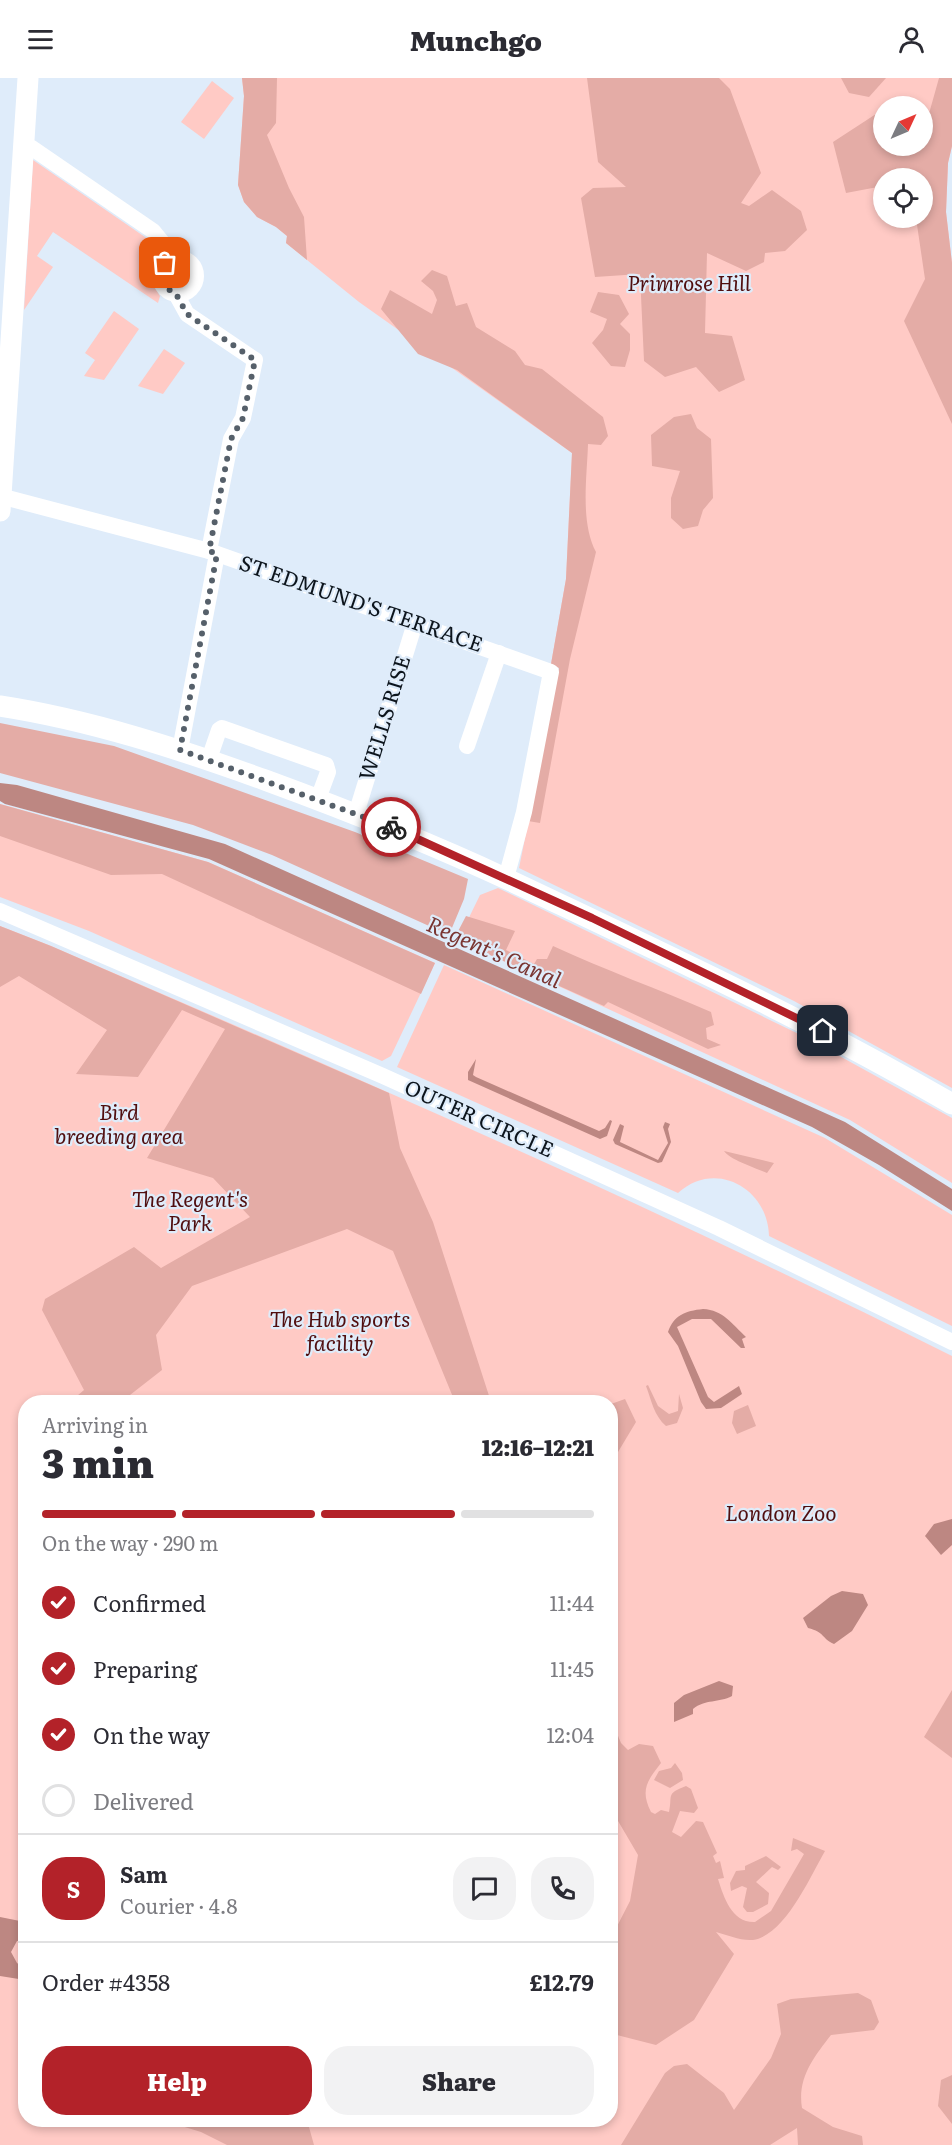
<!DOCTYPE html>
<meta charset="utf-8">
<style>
:root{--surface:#fff;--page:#f2f2f3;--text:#2b2b33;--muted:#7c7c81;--line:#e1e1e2;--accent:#b32229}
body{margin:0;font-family:Literata,serif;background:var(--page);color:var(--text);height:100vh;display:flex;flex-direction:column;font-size:22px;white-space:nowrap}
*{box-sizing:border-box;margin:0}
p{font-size:20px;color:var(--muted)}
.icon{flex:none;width:33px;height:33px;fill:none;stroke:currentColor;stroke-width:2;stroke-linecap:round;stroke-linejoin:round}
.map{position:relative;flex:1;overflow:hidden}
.side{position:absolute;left:18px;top:1317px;width:600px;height:732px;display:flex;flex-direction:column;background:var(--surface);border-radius:24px;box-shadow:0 3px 9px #0003}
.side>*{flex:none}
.needle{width:39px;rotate:46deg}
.buttons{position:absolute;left:873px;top:18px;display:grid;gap:12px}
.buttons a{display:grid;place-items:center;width:60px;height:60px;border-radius:50%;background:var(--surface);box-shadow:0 3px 9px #0003;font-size:30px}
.pin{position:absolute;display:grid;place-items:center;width:51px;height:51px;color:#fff;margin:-26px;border-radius:12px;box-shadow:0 3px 9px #0006}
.courier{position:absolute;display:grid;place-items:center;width:60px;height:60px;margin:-30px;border:4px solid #b32229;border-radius:50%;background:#fff;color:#222;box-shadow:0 2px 8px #0007}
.head em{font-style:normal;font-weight:800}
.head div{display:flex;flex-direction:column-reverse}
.head{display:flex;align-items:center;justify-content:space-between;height:102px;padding:0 24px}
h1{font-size:39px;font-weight:800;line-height:45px}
.bar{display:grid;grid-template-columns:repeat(4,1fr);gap:9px 6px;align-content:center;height:72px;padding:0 24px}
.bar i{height:8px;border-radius:4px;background:var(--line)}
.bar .selected{background:var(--accent)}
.bar p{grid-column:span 4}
.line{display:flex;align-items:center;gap:15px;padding:0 24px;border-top:2px solid var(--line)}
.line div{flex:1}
.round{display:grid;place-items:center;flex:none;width:63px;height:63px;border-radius:24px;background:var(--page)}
ol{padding:0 24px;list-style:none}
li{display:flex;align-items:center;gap:18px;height:66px}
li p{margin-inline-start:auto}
li .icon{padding:6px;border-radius:50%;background:var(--accent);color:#fff;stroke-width:4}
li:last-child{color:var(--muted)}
li i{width:33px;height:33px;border:3px solid var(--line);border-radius:50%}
.cta{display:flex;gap:12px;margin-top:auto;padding:12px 24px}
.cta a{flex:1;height:69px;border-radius:24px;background:var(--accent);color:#fff;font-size:24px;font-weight:800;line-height:69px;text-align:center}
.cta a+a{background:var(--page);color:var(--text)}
header{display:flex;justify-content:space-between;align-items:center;height:78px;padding:0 24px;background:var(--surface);font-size:27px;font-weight:800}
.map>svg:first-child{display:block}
.green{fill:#ffcac5;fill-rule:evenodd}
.forest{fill:#e4aca6}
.water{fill:#bd8782}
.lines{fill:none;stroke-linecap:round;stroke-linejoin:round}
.minor{stroke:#fff;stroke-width:16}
.major{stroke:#fff;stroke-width:21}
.done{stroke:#56606a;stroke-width:6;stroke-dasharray:0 10.8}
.route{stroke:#b32229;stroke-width:8}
.labels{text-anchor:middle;stroke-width:4.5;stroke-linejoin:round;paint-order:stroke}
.park-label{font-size:21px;font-style:italic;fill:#500e0f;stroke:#dfecfa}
.street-label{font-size:21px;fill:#0d151d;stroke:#dfecfa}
.water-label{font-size:22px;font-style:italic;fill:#7a3532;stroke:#dfecfa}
</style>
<header><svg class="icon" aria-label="menu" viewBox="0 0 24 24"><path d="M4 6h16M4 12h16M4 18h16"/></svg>Munchgo<svg class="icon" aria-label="person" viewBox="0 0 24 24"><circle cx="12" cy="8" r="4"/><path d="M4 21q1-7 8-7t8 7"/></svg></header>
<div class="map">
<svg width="952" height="2067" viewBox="0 0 952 2067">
<rect width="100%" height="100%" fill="#dfecfa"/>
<!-- green -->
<g class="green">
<path d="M 242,0 L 952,0 L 952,68 L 948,85 L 946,134 L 952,185 L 952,1010 L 794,923 L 519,790 L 559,590 L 551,586 L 566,501 L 572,375 L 359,224 L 286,165 L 287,158 L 276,149 L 257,139 L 244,124 L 238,107 L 244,18 ZM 884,28 L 922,28 L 922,68 L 884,68 ZM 884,100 L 922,100 L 922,140 L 884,140 Z"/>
<path d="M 212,3 L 234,20 L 204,61 L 181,44 Z"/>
<path d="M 33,82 L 158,168 C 144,192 146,195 160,218 L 158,225 L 53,154 L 37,178 L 53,189 L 24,232 Z"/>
<path d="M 114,233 L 139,251 L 104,302 L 84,298 L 95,282 L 85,275 Z"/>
<path d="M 164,271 L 185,285 L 163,316 L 138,308 Z"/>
<path d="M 0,726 L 208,784 L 435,885 L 391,978 L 382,983 L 89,853 L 0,819 Z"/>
<path d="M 498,810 L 805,959 L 952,1040 L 952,1105 L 850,1042 L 458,862 L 480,817 Z"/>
<path d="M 0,848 L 51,868 C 354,998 657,1130 952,1278 L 952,2067 L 0,2067 ZM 26,1324 L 610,1324 L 610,2042 L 26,2042 Z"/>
<path d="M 444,887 L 825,1060 L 952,1137 L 952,1248 L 769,1158 C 768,1110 715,1081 678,1115 L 397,989 Z"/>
</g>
<!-- forest -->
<g class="forest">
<path d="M 242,0 L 277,0 L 276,45 L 267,57 L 289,110 L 304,139 L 307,182 L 286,165 L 287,158 L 276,149 L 257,139 L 244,124 L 238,107 L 244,18 Z"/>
<path d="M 587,0 L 719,0 L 730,11 L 761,95 L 741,125 L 749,128 L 772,112 L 801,133 L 807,152 L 785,173 L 765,175 L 764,184 L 746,193 L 707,175 L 705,255 L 732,258 L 745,302 L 719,314 L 696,289 L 665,299 L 644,283 L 640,196 L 595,199 L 581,120 L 593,110 L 626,109 L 598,84 Z"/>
<path d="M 841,0 L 886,0 L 869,19 L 849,15 Z"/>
<path d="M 939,0 L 952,0 L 952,68 L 948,85 L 946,134 L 952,185 L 952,346 L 904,243 L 925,201 L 916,140 L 922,140 L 922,100 L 884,100 L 883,108 L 846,115 L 833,64 L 876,36 L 883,40 L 884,68 L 922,68 L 923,57 Z"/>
<path d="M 432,192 L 447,198 L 456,228 L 467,225 L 476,249 L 515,273 L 525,287 L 542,291 L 603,339 L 608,358 L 601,367 L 588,366 C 587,399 580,444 596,474 L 570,581 L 540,745 L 528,743 L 559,590 L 551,586 L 566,501 L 572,375 L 457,292 L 418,276 L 381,231 L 390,212 L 432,236 L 437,222 L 433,213 L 421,203 Z"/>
<path d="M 598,214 L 619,217 L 629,236 L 620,246 L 630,256 L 630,272 L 625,289 L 611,288 L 592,265 L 603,252 L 607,241 L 590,234 Z"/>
<path d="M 691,336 L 697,350 L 711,361 L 713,420 L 703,432 L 698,448 L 683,451 L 671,440 L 671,420 L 680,393 L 652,388 L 651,357 L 674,339 Z"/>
<path d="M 0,645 L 114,668 L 355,754 L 468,801 L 464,821 L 449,857 L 272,777 L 193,747 L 0,695 Z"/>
<path d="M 0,726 L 208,784 L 435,885 L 421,916 L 162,796 L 111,797 L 0,758 Z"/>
<path d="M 466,838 L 515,853 L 506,872 L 534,886 L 537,881 L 547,881 L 553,868 C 605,892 658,911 711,934 L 714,947 L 706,950 L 707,961 L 721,967 L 708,971 L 608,924 L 604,928 L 454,861 Z"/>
<path d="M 0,848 L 51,868 L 389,1015 L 400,1070 L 433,1144 L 491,1324 L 455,1324 L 393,1173 L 347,1151 L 192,1208 L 156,1257 L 162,1292 L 121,1324 L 70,1324 L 84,1312 L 42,1232 L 45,1221 L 134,1169 L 161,1190 L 250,1139 L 213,1100 L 147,1080 L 225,951 L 182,932 L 138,999 L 76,996 L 107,952 L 19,898 L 0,909 Z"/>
<path d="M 724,1073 L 774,1085 L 767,1095 C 756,1090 730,1082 724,1073 Z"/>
<path d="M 648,1307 L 658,1328 L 669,1336 L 678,1333 L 679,1316 L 683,1330 L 677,1345 L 666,1348 C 654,1338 651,1321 646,1308 Z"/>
<path d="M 625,1321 L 636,1344 L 618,1374 L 611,1379 L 611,1326 Z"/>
<path d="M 748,1327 L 756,1348 L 737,1356 L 732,1345 L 734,1333 Z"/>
<path d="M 952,1612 L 952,1680 L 924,1659 Z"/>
<path d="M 611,1641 L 621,1665 L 628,1672 L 639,1666 L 653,1668 L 661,1685 C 647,1703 640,1712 651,1734 L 655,1736 L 661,1732 L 669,1734 C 673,1717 665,1716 686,1708 L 691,1711 L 698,1730 L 694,1735 L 680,1733 L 672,1754 L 681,1759 L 696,1743 L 703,1744 L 717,1775 L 713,1778 L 716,1785 L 720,1783 L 724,1800 L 718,1801 C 724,1820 732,1845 755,1844 L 771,1833 L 804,1776 L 797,1771 L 791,1773 L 793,1760 L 825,1773 C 810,1799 785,1857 753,1862 C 740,1863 728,1857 716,1854 L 734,1876 L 694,1942 L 656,1967 L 613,1956 L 611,1949 L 611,1860 L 630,1823 L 638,1777 L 611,1731 Z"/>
<path d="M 675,1685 L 682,1695 L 683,1702 L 670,1710 L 654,1702 L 659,1693 L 671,1690 Z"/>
<path d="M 766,1778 L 781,1789 L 778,1792 L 772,1789 L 756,1804 L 769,1815 L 768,1826 L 753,1834 L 747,1834 L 743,1829 L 747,1810 L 742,1808 L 731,1813 L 730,1805 L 736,1793 L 745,1792 L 745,1788 Z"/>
<path d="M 858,1915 L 871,1922 L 879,1944 L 874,1952 L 831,1957 C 814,1979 797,2000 802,2030 L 833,2049 L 862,2058 L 863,2067 L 798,2067 L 797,2050 L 770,2067 L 621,2067 L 665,1995 L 674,1988 L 687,1986 L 724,2015 L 734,2032 L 771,1980 L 781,1956 L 777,1926 L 791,1921 Z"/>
<path d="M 952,1997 L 952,2046 L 938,2028 L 941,2002 Z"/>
<path d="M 162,2042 L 307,2042 L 314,2067 L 227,2067 L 201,2054 Z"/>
</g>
<!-- water -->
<g class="water">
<path d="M 0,705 L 17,707 L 225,766 L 845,1044 L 952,1111 L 952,1133 L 879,1087 L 812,1049 L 209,781 L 5,726 L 0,723 Z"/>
<path d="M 476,981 L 473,997 L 476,999 L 599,1053 L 605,1050 L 610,1042 L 612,1043 L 607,1058 L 600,1061 L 468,1002 L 468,994 Z"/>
<path d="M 665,1044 L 670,1046 L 668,1051 L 671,1064 L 662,1084 L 658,1085 L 615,1066 L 613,1062 L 620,1046 L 624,1048 L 620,1064 L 658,1082 L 668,1065 L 663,1049 Z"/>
<path d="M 703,1231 C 723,1232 732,1246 746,1259 L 742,1261 L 745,1270 L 741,1270 L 711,1241 L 692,1241 L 677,1249 L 708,1319 L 714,1324 L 739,1308 L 742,1316 L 721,1330 L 706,1331 L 701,1324 L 678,1268 L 668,1254 C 674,1237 685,1233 703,1231 Z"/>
<path d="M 952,1441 L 952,1467 L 941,1477 L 925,1458 L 934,1446 Z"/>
<path d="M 842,1513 L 863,1516 L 868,1527 L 852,1553 L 834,1566 C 822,1561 825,1554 808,1550 L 803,1540 L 831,1518 Z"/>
<path d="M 719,1603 L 733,1608 L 732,1618 C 719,1625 705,1621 693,1631 L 693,1636 L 674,1644 L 674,1625 L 684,1617 Z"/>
<path d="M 0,1839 L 25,1844 L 25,1862 L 17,1863 L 11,1874 L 17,1885 L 25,1891 L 25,1902 L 0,1898 Z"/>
</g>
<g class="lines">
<!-- minor -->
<g class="minor">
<path d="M 24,69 L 32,70 L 153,153 L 175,180"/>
<circle cx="178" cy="198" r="18"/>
<path d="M 176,216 L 187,236 L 255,282 L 243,340 L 231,361 L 209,473"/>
<path d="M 0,418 L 209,473 L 551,594 L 524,734 L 506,800"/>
<path d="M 467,668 L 499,575"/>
<path d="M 180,672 L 217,476"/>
<path d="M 209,681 L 219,652 L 222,650 L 326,687 L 328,694 L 318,721"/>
<path d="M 356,736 L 415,545"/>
<path d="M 0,833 L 383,998 L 719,1150 L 952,1264"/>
</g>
<!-- major -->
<g class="major">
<path d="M 0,433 L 28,0"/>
<path d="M 0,628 C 91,642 179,671 265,702 C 355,735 443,770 530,812 C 673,880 815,946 952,1026"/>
</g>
</g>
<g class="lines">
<!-- done -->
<path class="done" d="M 165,185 L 160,195 L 162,207 L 176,216 L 187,236 L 255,282 L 243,340 L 231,361 L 209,473 L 217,476 L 180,672 L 391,749"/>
<!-- route -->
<path class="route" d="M 391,749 L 592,840 L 823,953"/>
</g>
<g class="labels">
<!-- park labels -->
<g class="park-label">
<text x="689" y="213">Primrose Hill</text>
<text x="119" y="1042">Bird<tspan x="119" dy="24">breeding area</tspan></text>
<text x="190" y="1129">The Regent's<tspan x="190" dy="24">Park</tspan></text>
<text x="340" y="1249">The Hub sports<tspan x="340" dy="24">facility</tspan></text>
<text x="781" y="1443">London Zoo</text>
</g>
<!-- street labels -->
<g class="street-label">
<text transform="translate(361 526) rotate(19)" y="7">ST EDMUND'S TERRACE</text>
<text transform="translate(385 640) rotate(-73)" y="7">WELLS RISE</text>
<text transform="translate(479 1041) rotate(24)" y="7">OUTER CIRCLE</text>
</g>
<!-- water labels -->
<g class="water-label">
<text transform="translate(494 874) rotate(24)" y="8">Regent's Canal</text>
</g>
</g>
</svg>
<div class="buttons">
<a><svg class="needle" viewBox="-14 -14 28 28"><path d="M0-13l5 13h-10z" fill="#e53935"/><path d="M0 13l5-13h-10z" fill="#7c7c81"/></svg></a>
<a><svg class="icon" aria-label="locate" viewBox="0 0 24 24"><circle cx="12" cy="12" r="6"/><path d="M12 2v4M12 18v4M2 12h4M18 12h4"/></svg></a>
</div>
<div class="pin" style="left:165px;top:185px;background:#ea580c"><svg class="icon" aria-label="bag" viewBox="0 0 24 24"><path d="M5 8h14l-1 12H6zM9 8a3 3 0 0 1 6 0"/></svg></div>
<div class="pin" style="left:823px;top:953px;background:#1f2937"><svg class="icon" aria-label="home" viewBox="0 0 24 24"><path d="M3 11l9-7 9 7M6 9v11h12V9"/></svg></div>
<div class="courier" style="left:391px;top:749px"><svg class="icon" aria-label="bike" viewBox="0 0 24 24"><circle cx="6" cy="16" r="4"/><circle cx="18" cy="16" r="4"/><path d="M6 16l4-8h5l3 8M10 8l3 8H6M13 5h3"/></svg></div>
<section class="side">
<div class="head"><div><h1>3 min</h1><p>Arriving in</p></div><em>12:16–12:21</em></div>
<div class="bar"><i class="selected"></i><i class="selected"></i><i class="selected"></i><i></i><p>On the way · 290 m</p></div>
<ol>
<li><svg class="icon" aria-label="check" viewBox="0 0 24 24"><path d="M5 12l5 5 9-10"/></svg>Confirmed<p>11:44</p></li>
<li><svg class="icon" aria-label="check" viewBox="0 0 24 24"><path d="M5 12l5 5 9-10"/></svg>Preparing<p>11:45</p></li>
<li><svg class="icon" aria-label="check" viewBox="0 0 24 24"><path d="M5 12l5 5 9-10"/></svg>On the way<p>12:04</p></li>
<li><i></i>Delivered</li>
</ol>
<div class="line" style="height:108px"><b class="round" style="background:var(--accent);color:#fff">S</b><div><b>Sam</b><p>Courier · 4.8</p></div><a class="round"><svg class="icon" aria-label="chat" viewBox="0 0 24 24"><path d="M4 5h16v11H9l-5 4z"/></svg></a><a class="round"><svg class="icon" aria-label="phone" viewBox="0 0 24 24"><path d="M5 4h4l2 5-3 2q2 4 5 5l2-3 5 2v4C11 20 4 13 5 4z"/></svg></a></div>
<div class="line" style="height:78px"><div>Order #4358</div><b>£12.79</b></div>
<div class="cta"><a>Help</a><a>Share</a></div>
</section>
</div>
